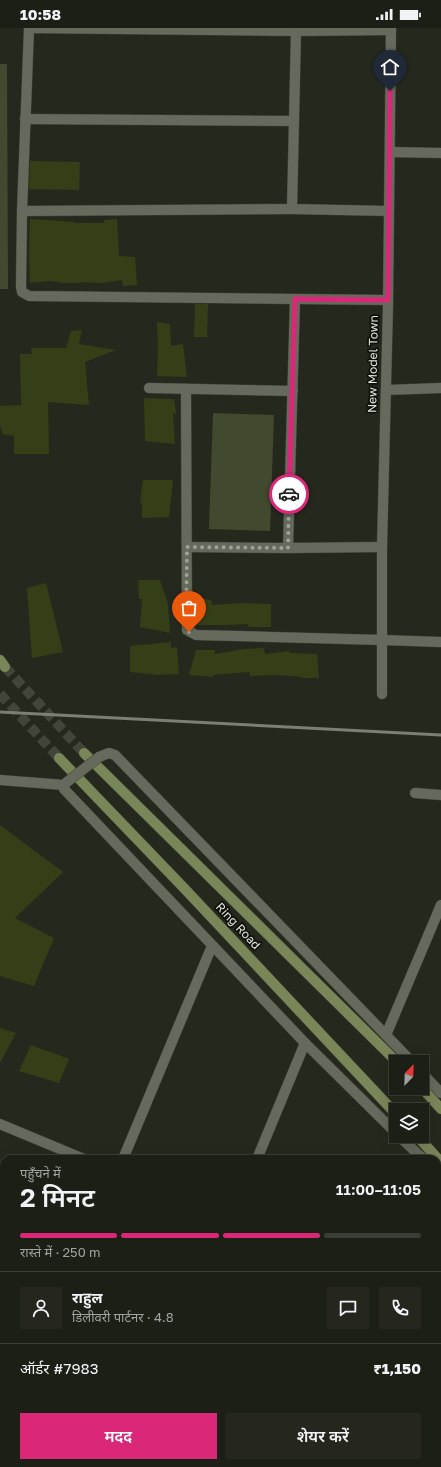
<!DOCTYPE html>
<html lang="hi">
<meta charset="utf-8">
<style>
:root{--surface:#1c1f16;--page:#25271f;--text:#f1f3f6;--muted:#a0a2a1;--line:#3a3d35;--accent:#db2777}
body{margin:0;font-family:"Golos Text","Noto Sans Devanagari",sans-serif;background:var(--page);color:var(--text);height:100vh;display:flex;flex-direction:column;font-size:15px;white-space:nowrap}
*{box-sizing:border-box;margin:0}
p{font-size:13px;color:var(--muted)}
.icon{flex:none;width:22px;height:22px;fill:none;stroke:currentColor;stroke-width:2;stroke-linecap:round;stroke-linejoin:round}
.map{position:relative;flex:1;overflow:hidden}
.details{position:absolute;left:0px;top:1127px;width:441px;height:312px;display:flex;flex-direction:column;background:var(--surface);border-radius:12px 12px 0 0;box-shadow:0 4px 16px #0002,0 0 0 1px var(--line)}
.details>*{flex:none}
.needle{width:26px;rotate:23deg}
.fabs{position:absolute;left:389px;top:1027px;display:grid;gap:8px}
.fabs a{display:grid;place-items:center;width:40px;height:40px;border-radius:0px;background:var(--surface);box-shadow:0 4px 16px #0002,0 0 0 1px var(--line);font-size:20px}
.pin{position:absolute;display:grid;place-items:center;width:34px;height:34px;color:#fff;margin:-41px -17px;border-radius:50% 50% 50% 0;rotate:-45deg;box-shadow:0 0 4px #0007}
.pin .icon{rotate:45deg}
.courier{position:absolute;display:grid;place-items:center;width:40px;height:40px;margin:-20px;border:3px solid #db2777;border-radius:50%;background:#fff;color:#222;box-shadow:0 1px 5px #0007}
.headline em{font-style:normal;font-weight:600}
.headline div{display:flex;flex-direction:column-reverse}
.headline{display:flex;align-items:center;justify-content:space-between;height:68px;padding:0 20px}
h1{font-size:26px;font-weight:600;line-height:30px}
.bar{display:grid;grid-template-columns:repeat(4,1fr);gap:6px 4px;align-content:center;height:48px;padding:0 20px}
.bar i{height:5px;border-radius:3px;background:var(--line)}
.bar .current{background:var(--accent)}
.bar p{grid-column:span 4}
.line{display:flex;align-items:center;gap:10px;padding:0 20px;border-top:1px solid var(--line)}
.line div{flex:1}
.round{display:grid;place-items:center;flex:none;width:42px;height:42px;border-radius:0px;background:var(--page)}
.primary-button{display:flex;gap:8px;margin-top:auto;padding:8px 20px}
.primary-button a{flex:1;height:46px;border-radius:0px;background:var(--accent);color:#fff;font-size:16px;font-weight:600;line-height:46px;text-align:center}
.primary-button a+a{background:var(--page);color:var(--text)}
.status{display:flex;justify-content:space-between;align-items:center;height:28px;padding:0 20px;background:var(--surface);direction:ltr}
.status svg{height:11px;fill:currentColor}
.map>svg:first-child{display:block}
.green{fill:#414a2f}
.building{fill:#343f17}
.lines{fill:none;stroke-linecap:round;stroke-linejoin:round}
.secondary-tunnel{stroke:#41453a;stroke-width:10;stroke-dasharray:10 5;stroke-linecap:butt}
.street-casing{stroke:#40433a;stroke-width:11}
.secondary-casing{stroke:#40433a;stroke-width:11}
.street{stroke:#656a5c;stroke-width:10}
.secondary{stroke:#798658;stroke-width:10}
.rail{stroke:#7b7f75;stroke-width:3}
.street-bridge-casing{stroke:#40433a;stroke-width:11;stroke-linecap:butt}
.street-bridge{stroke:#656a5c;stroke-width:10}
.done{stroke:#9fa298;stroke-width:4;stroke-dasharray:0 7.2}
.route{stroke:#db2777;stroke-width:5}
.labels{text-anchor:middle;stroke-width:3.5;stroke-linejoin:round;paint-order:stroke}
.street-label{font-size:12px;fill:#e0e3db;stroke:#0f110b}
</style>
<div class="status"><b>10:58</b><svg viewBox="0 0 49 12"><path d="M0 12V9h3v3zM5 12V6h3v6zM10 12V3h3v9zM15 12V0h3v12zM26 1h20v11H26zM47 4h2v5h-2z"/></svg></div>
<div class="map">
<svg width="441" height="1439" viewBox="0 0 441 1439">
<rect width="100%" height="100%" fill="#25291d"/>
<!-- green -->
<g class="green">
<path d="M 0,36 L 7,36 L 8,261 L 0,261 Z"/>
<path d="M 213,385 L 274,387 L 270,503 L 209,501 Z"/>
</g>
<!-- building -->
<g class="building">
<path d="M 30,133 L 80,134 L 79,162 L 29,161 Z"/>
<path d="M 30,191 L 75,194 L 75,195 L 104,195 L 104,192 L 117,191 L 119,228 L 135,229 L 137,257 L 123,258 L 122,252 L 102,255 L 81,254 L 81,255 L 64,255 L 50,253 L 30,255 L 29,226 Z"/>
<path d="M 195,276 L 208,276 L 207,309 L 194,309 Z"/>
<path d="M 157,294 L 170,296 L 171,318 L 183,316 L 187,349 L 157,348 L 158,317 Z"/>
<path d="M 82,302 L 79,316 L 116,322 L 85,334 L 89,377 L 48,374 L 49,426 L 14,426 L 14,408 L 3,406 L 0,397 L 0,378 L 21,377 L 20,326 L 32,326 L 31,320 L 66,320 L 71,303 Z"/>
<path d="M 144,370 L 174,371 L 176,386 L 173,385 L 175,416 L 145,413 Z"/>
<path d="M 143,452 L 173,452 L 169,489 L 142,490 L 142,475 L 140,475 Z"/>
<path d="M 138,552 L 160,552 L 168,576 L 170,605 L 140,599 L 142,571 L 139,571 Z"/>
<path d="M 46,555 L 63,624 L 32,630 L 27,560 Z"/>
<path d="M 194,568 L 211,572 L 212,577 L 241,575 L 271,576 L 271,599 L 248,599 L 248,596 L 226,597 L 198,597 Z"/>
<path d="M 171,614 L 171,620 L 177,619 L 179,646 L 157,647 L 130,644 L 130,618 Z"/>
<path d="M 264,620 L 265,626 L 289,623 L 290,625 L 317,626 L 319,650 L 302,650 L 302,649 L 277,647 L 250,648 L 249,644 L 213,647 L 213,649 L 189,647 L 196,622 L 215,622 L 215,626 L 244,621 Z"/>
<path d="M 0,797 L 63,844 L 15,890 L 54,910 L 34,958 L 0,948 Z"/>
<path d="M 0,1000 L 16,1005 L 0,1035 Z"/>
<path d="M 31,1017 L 69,1031 L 59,1055 L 19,1043 Z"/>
</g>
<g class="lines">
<!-- secondary-tunnel -->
<g class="secondary-tunnel">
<path d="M 5,639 L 84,725"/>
<path d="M 0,666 L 59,730"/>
</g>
<defs>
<g id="street">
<path d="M 29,0 L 296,3 L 391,2"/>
<path d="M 391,0 L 388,277 L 382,519 L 382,612 L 441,614"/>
<path d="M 29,1 L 22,183 L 292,181"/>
<path d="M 296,3 L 292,181 L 389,183"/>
<path d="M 25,91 L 294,93"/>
<path d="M 390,124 L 441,125"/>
<path d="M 22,183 L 21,259 L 22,264 L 29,268 L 388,272"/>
<path d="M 295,271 L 288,520 L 382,519"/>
<path d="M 149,360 L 293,363"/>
<path d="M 186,361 L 187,602 L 196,607 L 382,612 L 382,666"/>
<path d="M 386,362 L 441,360"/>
<path d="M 187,519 L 288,520"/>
<path d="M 99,729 L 109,725 L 115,727 L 412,1034"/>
<path d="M 0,752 L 64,757"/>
<path d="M 67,754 L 64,757 L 64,761 L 305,1015 L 396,1105"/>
<path d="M 415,765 L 441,767"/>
<path d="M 386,1007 L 441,877"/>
<path d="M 422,1045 L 441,1065"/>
<path d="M 0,1096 L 84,1131"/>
<path d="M 399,1108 L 419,1127 L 424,1131"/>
<path d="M 123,1131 L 212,918"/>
<path d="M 257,1131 L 305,1015"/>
<path d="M 437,1139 L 441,1142"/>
<path d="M 437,1284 L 441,1286"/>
<path d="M 0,1290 L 4,1291"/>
<path d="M 0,1380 L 4,1382"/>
<path d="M 0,1426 L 4,1416"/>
<path d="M 88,1435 L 97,1439"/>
<path d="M 211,1435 L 221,1439"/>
<path d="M 274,1439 L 276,1435"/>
</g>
<g id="secondary">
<path d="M 0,632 L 5,639"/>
<path d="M 84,725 L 397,1034"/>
<path d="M 59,730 L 183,859 L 396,1086"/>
<path d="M 422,1060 L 441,1081"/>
<path d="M 417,1108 L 441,1134"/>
</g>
</defs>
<!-- street casing -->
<use href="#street" class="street-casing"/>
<!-- secondary casing -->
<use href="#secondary" class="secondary-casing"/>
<!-- street -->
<use href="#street" class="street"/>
<!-- secondary -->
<use href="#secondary" class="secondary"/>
<!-- rail -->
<path class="rail" d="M 0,684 L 441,707"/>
<defs>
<path id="street-bridge" d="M 67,754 L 99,729"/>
</defs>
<!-- street-bridge casing -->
<use href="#street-bridge" class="street-bridge-casing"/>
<!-- street-bridge -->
<use href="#street-bridge" class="street-bridge"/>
</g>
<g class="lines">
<!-- done -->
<path class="done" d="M 189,604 L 186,598 L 187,519 L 288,520 L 289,466"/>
<!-- route -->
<path class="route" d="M 289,466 L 295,271 L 388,272 L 390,63"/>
</g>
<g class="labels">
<!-- street labels -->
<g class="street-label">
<text transform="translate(373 336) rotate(-89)" y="4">New Model Town</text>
<text transform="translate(238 898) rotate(47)" y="4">Ring Road</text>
</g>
</g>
</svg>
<div class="fabs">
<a><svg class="needle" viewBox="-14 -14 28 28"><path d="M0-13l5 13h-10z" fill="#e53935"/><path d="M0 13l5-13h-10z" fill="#a0a2a1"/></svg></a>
<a><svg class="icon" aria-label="layers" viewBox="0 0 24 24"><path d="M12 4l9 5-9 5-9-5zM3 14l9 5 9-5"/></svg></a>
</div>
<div class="pin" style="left:189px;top:604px;background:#ea580c"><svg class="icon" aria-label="bag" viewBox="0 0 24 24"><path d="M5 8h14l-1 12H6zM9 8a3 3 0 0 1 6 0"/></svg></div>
<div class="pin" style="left:390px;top:63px;background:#1f2937"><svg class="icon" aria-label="home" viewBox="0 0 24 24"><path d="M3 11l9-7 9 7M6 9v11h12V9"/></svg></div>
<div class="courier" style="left:289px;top:466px"><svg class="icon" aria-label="car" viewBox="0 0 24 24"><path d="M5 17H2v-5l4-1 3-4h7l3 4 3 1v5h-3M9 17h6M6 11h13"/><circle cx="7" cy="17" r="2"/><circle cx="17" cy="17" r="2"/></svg></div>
<section class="details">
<div class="headline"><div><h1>2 मिनट</h1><p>पहुँचने में</p></div><em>11:00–11:05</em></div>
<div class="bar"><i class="current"></i><i class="current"></i><i class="current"></i><i></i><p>रास्ते में · 250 m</p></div>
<div class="line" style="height:72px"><a class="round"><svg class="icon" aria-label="person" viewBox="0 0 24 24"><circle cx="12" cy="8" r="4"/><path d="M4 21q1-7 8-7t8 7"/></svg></a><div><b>राहुल</b><p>डिलीवरी पार्टनर · 4.8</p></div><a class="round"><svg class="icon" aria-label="chat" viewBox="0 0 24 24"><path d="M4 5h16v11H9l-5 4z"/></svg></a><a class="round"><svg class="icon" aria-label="phone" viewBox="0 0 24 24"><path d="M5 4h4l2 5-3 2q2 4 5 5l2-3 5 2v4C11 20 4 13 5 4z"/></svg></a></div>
<div class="line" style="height:52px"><div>ऑर्डर #7983</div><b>₹1,150</b></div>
<div class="primary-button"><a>मदद</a><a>शेयर करें</a></div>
</section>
</div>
